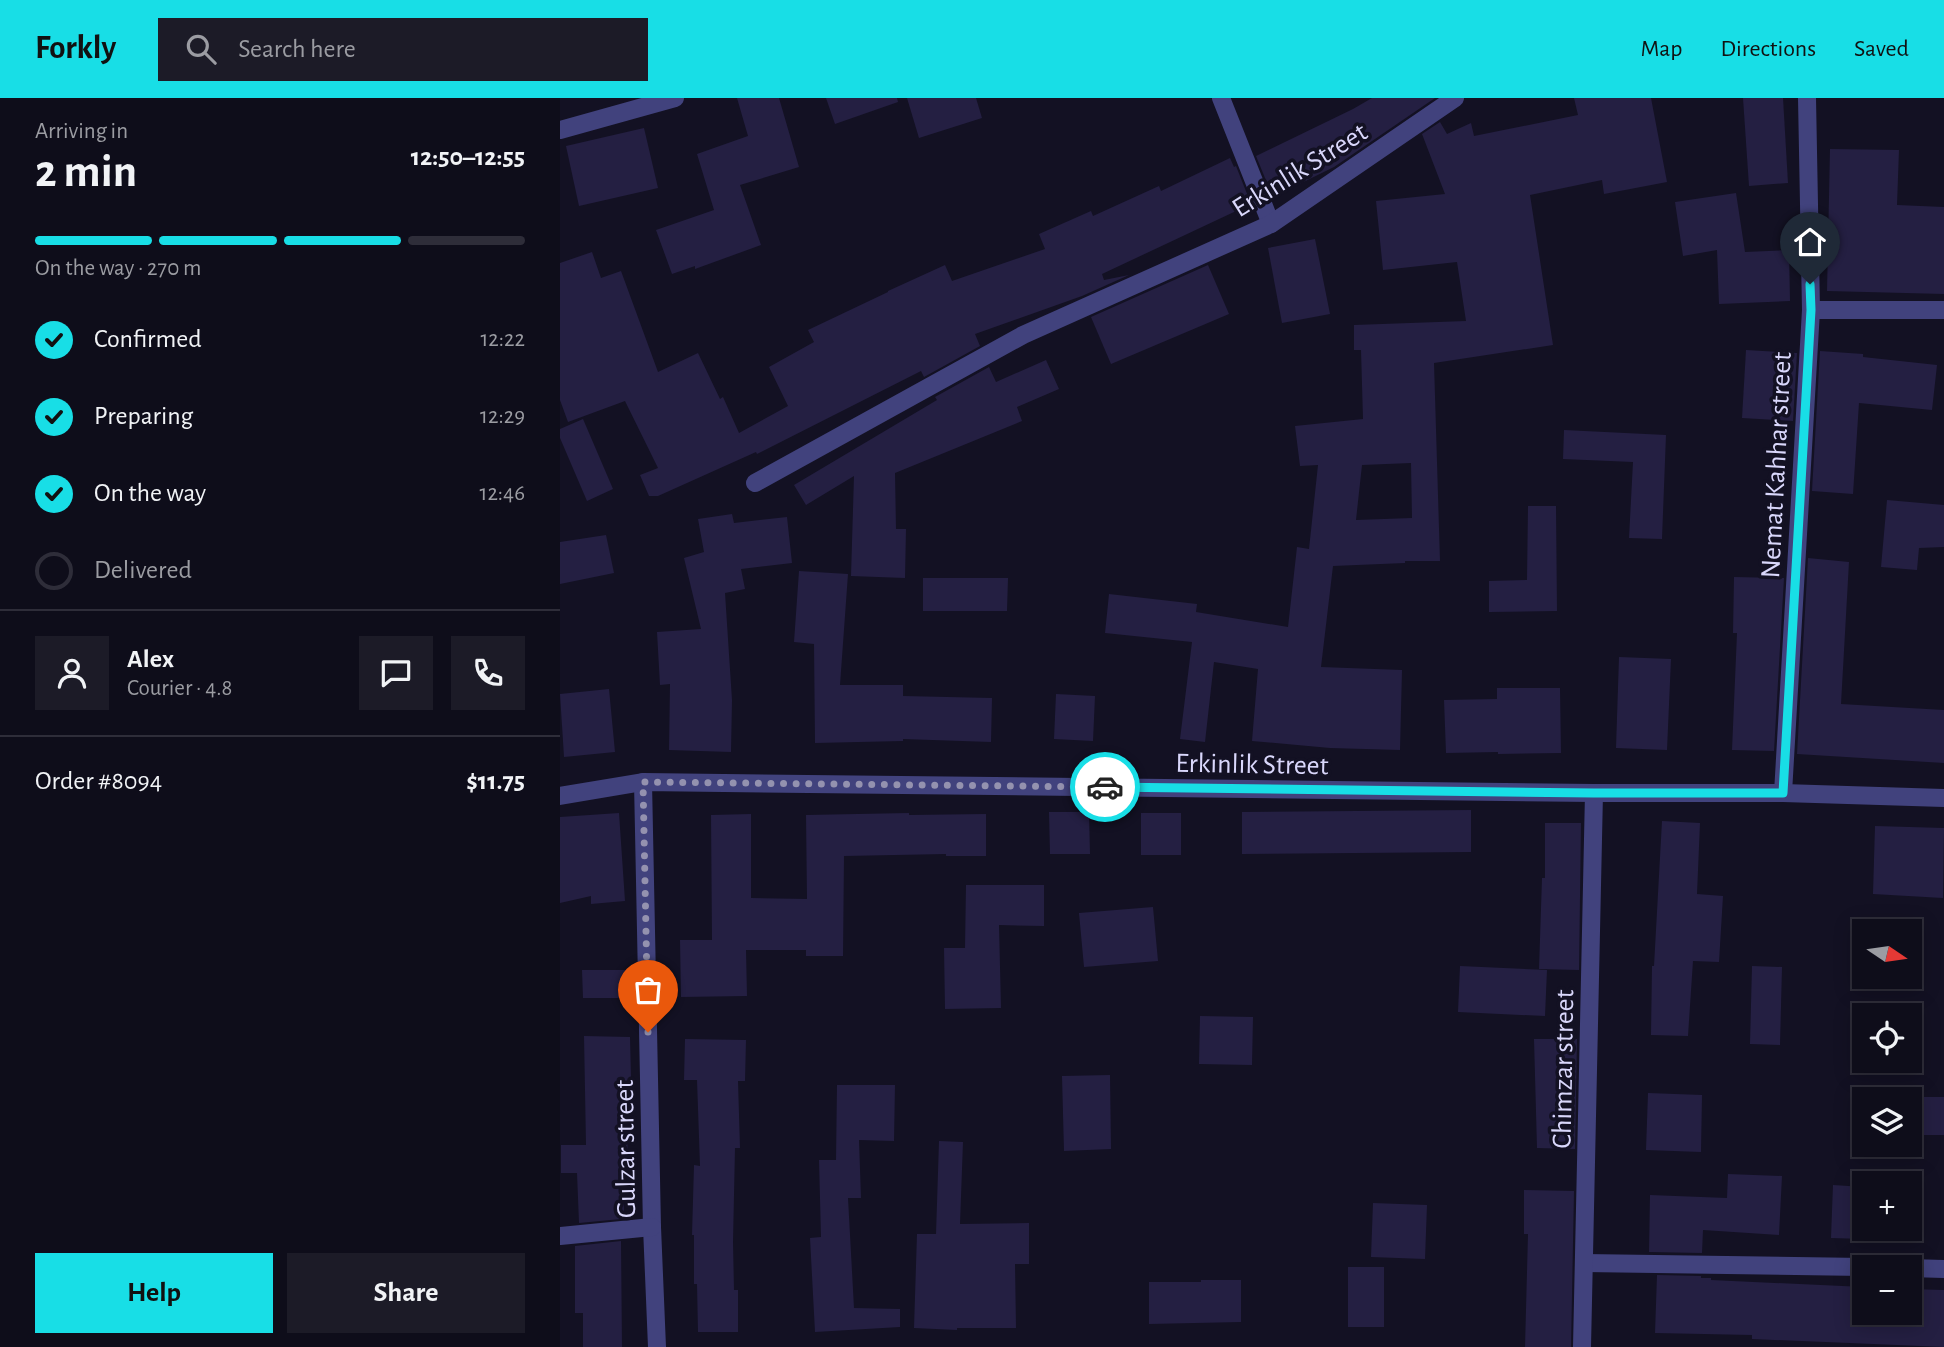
<!DOCTYPE html>
<meta charset="utf-8">
<style>
:root{--surface:#0e0d1a;--page:#1c1b27;--text:#f1f3f6;--muted:#9b9ca2;--line:#2e2d39;--accent:#18dee6}
body{margin:0;font-family:"Alegreya Sans",sans-serif;background:var(--page);color:var(--text);height:100vh;display:flex;flex-direction:column;font-size:26px;white-space:nowrap}
*{box-sizing:border-box;margin:0}
p{font-size:23px;color:var(--muted)}
.icon{flex:none;width:38px;height:38px;fill:none;stroke:currentColor;stroke-width:2;stroke-linecap:round;stroke-linejoin:round}
.map{position:relative;flex:1;overflow:hidden}
.sheet{display:flex;flex-direction:column;background:var(--surface);width:560px}
.sheet>*{flex:none}
.needle{width:46px;rotate:103deg}
.fabs{position:absolute;left:1292px;top:821px;display:grid;gap:14px}
.fabs a{display:grid;place-items:center;width:70px;height:70px;border-radius:0px;background:var(--surface);box-shadow:0 4px 18px #0003,0 0 0 2px var(--line);font-size:35px}
.pin{position:absolute;display:grid;place-items:center;width:60px;height:60px;color:#fff;margin:-72px -30px;border-radius:50% 50% 50% 0;rotate:-45deg;box-shadow:0 0 7px #0007}
.pin .icon{rotate:45deg}
.courier{position:absolute;display:grid;place-items:center;width:70px;height:70px;margin:-35px;border:5px solid #18dee6;border-radius:50%;background:#fff;color:#222;box-shadow:0 2px 9px #0007}
.overview em{font-style:normal;font-weight:600}
.overview div{display:flex;flex-direction:column-reverse}
.overview{display:flex;align-items:center;justify-content:space-between;height:119px;padding:0 35px}
h1{font-size:46px;font-weight:600;line-height:52px}
.bar{display:grid;grid-template-columns:repeat(4,1fr);gap:10px 7px;align-content:center;height:84px;padding:0 35px}
.bar i{height:9px;border-radius:5px;background:var(--line)}
.bar .current{background:var(--accent)}
.bar p{grid-column:span 4}
.line{display:flex;align-items:center;gap:18px;padding:0 35px;border-top:2px solid var(--line)}
.line div{flex:1}
.round{display:grid;place-items:center;flex:none;width:74px;height:74px;border-radius:0px;background:var(--page)}
ol{padding:0 35px;list-style:none}
li{display:flex;align-items:center;gap:21px;height:77px}
li p{margin-inline-start:auto}
li .icon{padding:7px;border-radius:50%;background:var(--accent);color:#111;stroke-width:4}
li:last-child{color:var(--muted)}
li i{width:38px;height:38px;border:4px solid var(--line);border-radius:50%}
.button{display:flex;gap:14px;margin-top:auto;padding:14px 35px}
.button a{flex:1;height:80px;border-radius:0px;background:var(--accent);color:#111;font-size:28px;font-weight:600;line-height:80px;text-align:center}
.button a+a{background:var(--page);color:var(--text)}
header{display:flex;align-items:center;gap:42px;box-sizing:border-box;height:98px;padding:0 35px;background:var(--accent);color:#111}
header strong{font-size:33px}
nav{display:flex;gap:38px;margin-inline-start:auto;font-size:24px}
.search{width:490px;height:63px;background:var(--page);display:flex;align-items:center;gap:18px;box-sizing:border-box;padding:0 24px;border-radius:0px;color:var(--muted);font-size:26px}
main{display:flex;flex:1;min-height:0}
.map>svg:first-child{display:block}
.building{fill:#241f42;fill-rule:evenodd}
.lines{fill:none;stroke-linecap:round;stroke-linejoin:round}
.street{stroke:#41427d;stroke-width:18}
.done{stroke:#9492af;stroke-width:7;stroke-dasharray:0 12.6}
.route{stroke:#18dee6;stroke-width:9}
.labels{text-anchor:middle;stroke-width:7;stroke-linejoin:round;paint-order:stroke}
.street-label{font-size:28px;fill:#d9d7fb;stroke:#131123}
</style>
<header>
<strong>Forkly</strong>
<div class="search"><svg class="icon" aria-label="search" viewBox="0 0 24 24"><circle cx="10" cy="10" r="6"/><path d="M15 15l6 6"/></svg>Search here</div>
<nav><a>Map</a><a>Directions</a><a>Saved</a></nav>
</header>
<main>
<section class="sheet">
<div class="overview"><div><h1>2 min</h1><p>Arriving in</p></div><em>12:50–12:55</em></div>
<div class="bar"><i class="current"></i><i class="current"></i><i class="current"></i><i></i><p>On the way · 270 m</p></div>
<ol>
<li><svg class="icon" aria-label="check" viewBox="0 0 24 24"><path d="M5 12l5 5 9-10"/></svg>Confirmed<p>12:22</p></li>
<li><svg class="icon" aria-label="check" viewBox="0 0 24 24"><path d="M5 12l5 5 9-10"/></svg>Preparing<p>12:29</p></li>
<li><svg class="icon" aria-label="check" viewBox="0 0 24 24"><path d="M5 12l5 5 9-10"/></svg>On the way<p>12:46</p></li>
<li><i></i>Delivered</li>
</ol>
<div class="line" style="height:126px"><a class="round"><svg class="icon" aria-label="person" viewBox="0 0 24 24"><circle cx="12" cy="8" r="4"/><path d="M4 21q1-7 8-7t8 7"/></svg></a><div><b>Alex</b><p>Courier · 4.8</p></div><a class="round"><svg class="icon" aria-label="chat" viewBox="0 0 24 24"><path d="M4 5h16v11H9l-5 4z"/></svg></a><a class="round"><svg class="icon" aria-label="phone" viewBox="0 0 24 24"><path d="M5 4h4l2 5-3 2q2 4 5 5l2-3 5 2v4C11 20 4 13 5 4z"/></svg></a></div>
<div class="line" style="height:91px"><div>Order #8094</div><b>$11.75</b></div>
<div class="button"><a>Help</a><a>Share</a></div>
</section>
<div class="map">
<svg width="1384" height="1249" viewBox="0 0 1384 1249">
<rect width="100%" height="100%" fill="#131123"/>
<!-- building -->
<g class="building">
<path d="M 177,0 L 219,0 L 239,69 L 180,87 L 201,147 L 135,171 L 135,168 L 112,176 L 96,132 L 154,112 L 137,56 L 188,38 Z"/>
<path d="M 266,0 L 337,0 L 338,4 L 275,26 Z"/>
<path d="M 347,0 L 416,0 L 422,20 L 359,40 Z"/>
<path d="M 812,0 L 875,0 L 774,69 L 719,96 L 718,94 L 712,97 L 696,58 L 793,11 Z"/>
<path d="M 1014,0 L 1091,0 L 1107,84 L 1044,96 L 1042,82 L 970,97 L 993,247 L 874,265 L 880,463 L 845,463 L 845,465 L 773,468 L 761,569 L 842,572 L 840,652 L 770,650 L 692,643 L 698,571 L 654,564 L 645,644 L 620,641 L 632,544 L 545,535 L 549,496 L 637,506 L 636,514 L 728,529 L 737,449 L 749,451 L 758,367 L 740,368 L 735,328 L 803,321 L 801,252 L 794,252 L 794,227 L 906,223 L 897,164 L 823,172 L 816,103 L 885,96 L 862,36 L 880,24 L 887,36 L 911,25 L 914,38 L 1018,17 ZM 851,365 L 852,420 L 796,422 L 802,367 Z"/>
<path d="M 1183,0 L 1223,0 L 1228,85 L 1189,88 Z"/>
<path d="M 84,30 L 98,90 L 19,108 L 6,48 Z"/>
<path d="M 1270,51 L 1339,52 L 1337,107 L 1384,109 L 1384,196 L 1267,193 Z"/>
<path d="M 670,60 L 674,69 L 676,68 L 691,106 L 542,176 L 544,182 L 569,177 L 522,198 L 415,236 L 420,248 L 364,279 L 361,273 L 197,356 L 196,354 L 98,398 L 89,398 L 80,377 L 98,370 L 65,303 L 8,324 L 0,302 L 0,165 L 32,154 L 41,180 L 61,173 L 98,274 L 138,255 L 160,301 L 163,299 L 179,335 L 228,308 L 209,269 L 254,244 L 248,232 L 328,194 L 328,193 L 385,167 L 392,183 L 485,151 L 479,136 L 531,113 L 533,118 L 599,88 L 601,93 Z"/>
<path d="M 1176,95 L 1185,154 L 1229,152 L 1230,203 L 1159,206 L 1157,152 L 1123,158 L 1115,104 Z"/>
<path d="M 755,141 L 770,216 L 722,225 L 708,150 Z"/>
<path d="M 648,167 L 669,216 L 551,266 L 531,219 Z"/>
<path d="M 1186,252 L 1237,255 L 1233,323 L 1182,320 Z"/>
<path d="M 1260,253 L 1303,256 L 1303,259 L 1377,267 L 1372,312 L 1299,305 L 1293,396 L 1252,393 Z"/>
<path d="M 486,262 L 499,291 L 457,309 L 462,323 L 335,375 L 336,431 L 346,431 L 345,480 L 291,478 L 294,378 L 246,407 L 234,387 L 377,302 L 375,299 L 429,269 L 436,284 Z"/>
<path d="M 23,321 L 53,391 L 27,403 L 0,340 L 0,331 Z"/>
<path d="M 1004,332 L 1106,337 L 1102,441 L 1069,440 L 1073,364 L 1003,361 Z"/>
<path d="M 1327,402 L 1384,407 L 1384,449 L 1359,450 L 1357,472 L 1321,469 Z"/>
<path d="M 968,408 L 996,408 L 997,513 L 929,514 L 929,483 L 967,482 Z"/>
<path d="M 172,416 L 174,425 L 227,419 L 232,465 L 181,471 L 185,491 L 165,495 L 172,602 L 171,654 L 109,652 L 110,586 L 100,587 L 97,534 L 141,531 L 124,460 L 144,454 L 138,421 Z"/>
<path d="M 46,437 L 54,475 L 0,486 L 0,444 Z"/>
<path d="M 1248,460 L 1289,464 L 1281,606 L 1384,612 L 1384,665 L 1237,656 Z"/>
<path d="M 239,473 L 288,476 L 280,587 L 343,587 L 343,598 L 432,600 L 431,644 L 343,641 L 343,643 L 255,645 L 254,546 L 234,544 Z"/>
<path d="M 1174,479 L 1224,480 L 1214,653 L 1172,652 L 1177,535 L 1173,535 Z"/>
<path d="M 363,480 L 448,480 L 447,513 L 363,513 Z"/>
<path d="M 1059,559 L 1111,561 L 1107,652 L 1056,650 Z"/>
<path d="M 937,590 L 1000,590 L 1001,655 L 938,656 L 938,654 L 886,655 L 884,602 L 937,601 Z"/>
<path d="M 49,591 L 55,654 L 4,659 L 0,596 Z"/>
<path d="M 496,596 L 535,598 L 533,643 L 494,641 Z"/>
<path d="M 911,712 L 911,754 L 682,756 L 682,714 Z"/>
<path d="M 489,714 L 529,714 L 530,756 L 490,756 Z"/>
<path d="M 59,715 L 65,803 L 31,806 L 31,798 L 0,805 L 0,719 Z"/>
<path d="M 349,715 L 349,717 L 426,716 L 426,758 L 386,758 L 386,756 L 284,758 L 283,858 L 246,858 L 246,852 L 186,852 L 187,898 L 121,899 L 120,842 L 152,842 L 151,717 L 191,716 L 191,800 L 247,801 L 246,717 Z"/>
<rect x="581" y="715" width="40" height="42"/>
<path d="M 1102,723 L 1140,725 L 1137,796 L 1163,798 L 1159,864 L 1133,863 L 1128,938 L 1091,937 L 1092,868 L 1094,868 Z"/>
<path d="M 985,725 L 1021,725 L 1019,872 L 979,871 L 982,780 L 985,780 Z"/>
<path d="M 1315,728 L 1384,730 L 1383,800 L 1313,796 Z"/>
<path d="M 406,787 L 484,787 L 484,828 L 439,827 L 441,910 L 385,911 L 384,850 L 405,850 Z"/>
<path d="M 593,809 L 598,863 L 524,869 L 519,815 Z"/>
<path d="M 900,868 L 987,872 L 985,918 L 898,914 Z"/>
<path d="M 1192,868 L 1222,869 L 1220,947 L 1190,946 Z"/>
<path d="M 22,872 L 69,872 L 70,900 L 23,900 Z"/>
<path d="M 640,918 L 693,919 L 692,967 L 639,966 Z"/>
<path d="M 24,938 L 70,939 L 72,1021 L 68,1021 L 67,1077 L 63,1077 L 64,1115 L 61,1115 L 61,1121 L 19,1125 L 17,1075 L 1,1075 L 1,1047 L 26,1047 Z"/>
<path d="M 125,941 L 186,942 L 185,983 L 178,983 L 180,1050 L 175,1050 L 173,1144 L 174,1192 L 178,1192 L 178,1234 L 138,1234 L 137,1186 L 134,1186 L 134,1137 L 132,1137 L 134,1067 L 140,1068 L 137,982 L 124,982 Z"/>
<path d="M 974,941 L 1017,941 L 1015,1051 L 977,1050 Z"/>
<path d="M 550,977 L 551,1051 L 504,1053 L 502,978 Z"/>
<path d="M 277,987 L 335,987 L 334,1043 L 299,1042 L 301,1100 L 288,1100 L 294,1210 L 340,1211 L 340,1229 L 255,1234 L 250,1140 L 261,1139 L 259,1062 L 276,1062 Z"/>
<path d="M 1088,995 L 1142,997 L 1141,1054 L 1086,1052 Z"/>
<path d="M 1358,999 L 1384,999 L 1384,1037 L 1357,1037 Z"/>
<path d="M 379,1043 L 403,1044 L 400,1126 L 469,1125 L 469,1166 L 455,1166 L 456,1230 L 397,1230 L 397,1232 L 354,1230 L 357,1136 L 376,1136 Z"/>
<path d="M 1168,1076 L 1222,1078 L 1219,1137 L 1143,1132 L 1142,1155 L 1089,1154 L 1090,1097 L 1167,1100 Z"/>
<path d="M 1273,1087 L 1304,1089 L 1304,1141 L 1271,1140 Z"/>
<path d="M 964,1092 L 1014,1093 L 1011,1249 L 965,1249 L 968,1136 L 964,1136 Z"/>
<path d="M 813,1105 L 867,1107 L 865,1161 L 811,1159 Z"/>
<path d="M 61,1143 L 62,1249 L 23,1249 L 23,1215 L 15,1215 L 15,1148 Z"/>
<rect x="788" y="1169" width="36" height="60"/>
<path d="M 1097,1177 L 1141,1178 L 1141,1180 L 1151,1180 L 1151,1182 L 1304,1189 L 1304,1214 L 1349,1214 L 1349,1191 L 1384,1192 L 1384,1249 L 1192,1241 L 1192,1237 L 1095,1235 Z"/>
<path d="M 641,1182 L 681,1182 L 681,1224 L 589,1226 L 589,1184 L 641,1184 Z"/>
</g>
<g class="lines">
<!-- street -->
<g class="street">
<path d="M 661,0 L 711,126"/>
<path d="M 0,32 L 115,0"/>
<path d="M 1251,212 L 1384,212"/>
<path d="M 195,385 L 463,237 L 711,126 L 895,0"/>
<path d="M 83,684 L 92,1129 L 97,1249"/>
<path d="M 1223,695 L 1251,212 L 1247,0"/>
<path d="M 0,698 L 83,684 L 1034,695 L 1223,695 L 1384,700"/>
<path d="M 0,1138 L 92,1129"/>
<path d="M 1024,1165 L 1304,1169"/>
<path d="M 1349,1170 L 1384,1171"/>
<path d="M 1022,1249 L 1034,695"/>
</g>
</g>
<g class="lines">
<!-- done -->
<path class="done" d="M 88,934 L 83,684 L 545,689"/>
<!-- route -->
<path class="route" d="M 545,689 L 1034,695 L 1223,695 L 1251,212 L 1250,186"/>
</g>
<g class="labels">
<!-- street labels -->
<g class="street-label">
<text transform="translate(739 71) rotate(-32)" y="10">Erkinlik Street</text>
<text transform="translate(1215 367) rotate(-87)" y="10">Nemat Kahhar street</text>
<text transform="translate(692 665) rotate(1)" y="10">Erkinlik Street</text>
<text transform="translate(1002 971) rotate(-89)" y="10">Chimzar street</text>
<text transform="translate(64 1051) rotate(-91)" y="10">Gulzar street</text>
</g>
</g>
</svg>
<div class="fabs">
<a><svg class="needle" viewBox="-14 -14 28 28"><path d="M0-13l5 13h-10z" fill="#e53935"/><path d="M0 13l5-13h-10z" fill="#9b9ca2"/></svg></a>
<a><svg class="icon" aria-label="locate" viewBox="0 0 24 24"><circle cx="12" cy="12" r="6"/><path d="M12 2v4M12 18v4M2 12h4M18 12h4"/></svg></a>
<a><svg class="icon" aria-label="layers" viewBox="0 0 24 24"><path d="M12 4l9 5-9 5-9-5zM3 14l9 5 9-5"/></svg></a>
<a>+</a>
<a>−</a>
</div>
<div class="pin" style="left:88px;top:934px;background:#ea580c"><svg class="icon" aria-label="bag" viewBox="0 0 24 24"><path d="M5 8h14l-1 12H6zM9 8a3 3 0 0 1 6 0"/></svg></div>
<div class="pin" style="left:1250px;top:186px;background:#1f2937"><svg class="icon" aria-label="home" viewBox="0 0 24 24"><path d="M3 11l9-7 9 7M6 9v11h12V9"/></svg></div>
<div class="courier" style="left:545px;top:689px"><svg class="icon" aria-label="car" viewBox="0 0 24 24"><path d="M5 17H2v-5l4-1 3-4h7l3 4 3 1v5h-3M9 17h6M6 11h13"/><circle cx="7" cy="17" r="2"/><circle cx="17" cy="17" r="2"/></svg></div>
</div>
</main>
